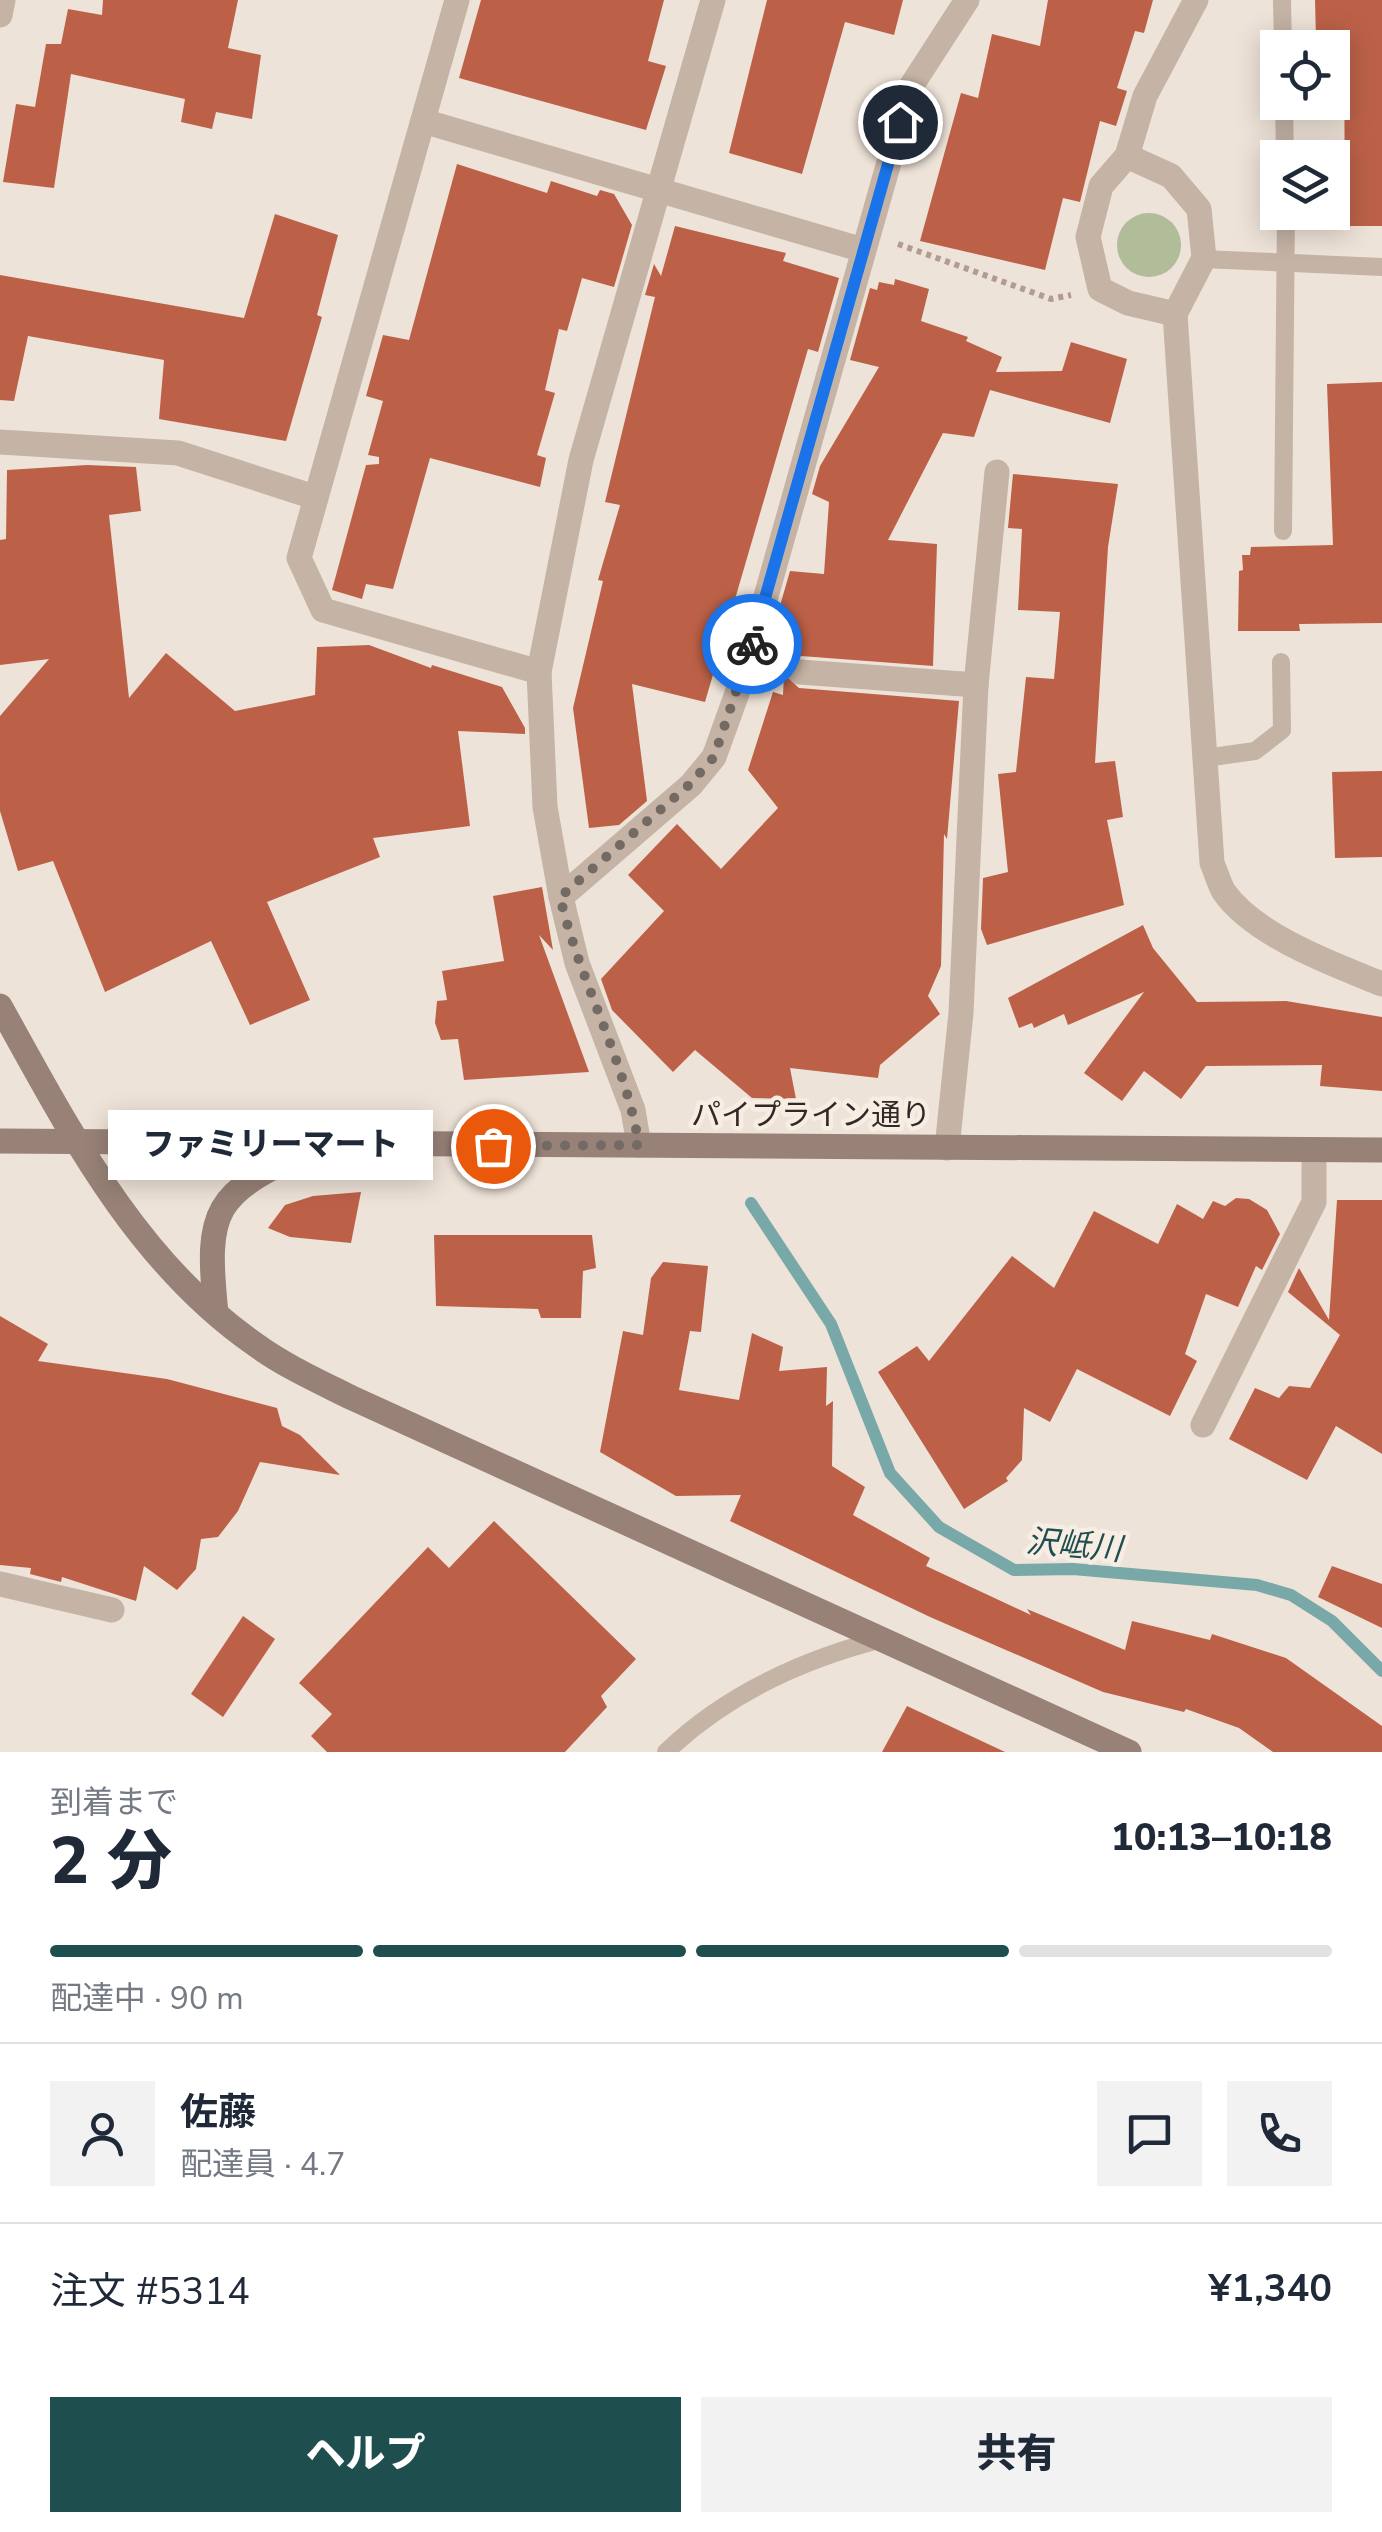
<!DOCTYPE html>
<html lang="ja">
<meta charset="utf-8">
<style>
:root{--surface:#fff;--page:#f2f2f3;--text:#1f2937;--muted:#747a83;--line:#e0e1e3;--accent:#1f4e4f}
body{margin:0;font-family:"Nunito Sans","Noto Sans JP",sans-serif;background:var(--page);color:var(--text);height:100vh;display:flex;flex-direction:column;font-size:38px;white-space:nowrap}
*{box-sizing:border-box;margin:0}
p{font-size:32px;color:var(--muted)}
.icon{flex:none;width:55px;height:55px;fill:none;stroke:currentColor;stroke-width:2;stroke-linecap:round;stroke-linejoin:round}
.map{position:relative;height:1752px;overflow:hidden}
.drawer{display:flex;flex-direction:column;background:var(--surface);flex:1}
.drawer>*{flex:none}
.buttons{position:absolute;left:1260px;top:30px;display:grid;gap:20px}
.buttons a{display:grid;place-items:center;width:90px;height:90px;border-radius:0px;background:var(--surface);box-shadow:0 5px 25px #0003;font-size:50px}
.pin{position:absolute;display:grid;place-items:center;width:85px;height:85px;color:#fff;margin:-42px;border:5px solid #fff;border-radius:50%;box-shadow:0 2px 10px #0007}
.courier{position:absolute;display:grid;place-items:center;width:100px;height:100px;margin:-50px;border:8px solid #1a73e8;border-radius:50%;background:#fff;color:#222;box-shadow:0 2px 12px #0007}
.bubble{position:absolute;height:70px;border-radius:0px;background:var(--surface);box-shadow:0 5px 25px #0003;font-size:32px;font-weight:800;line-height:70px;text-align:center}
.head em{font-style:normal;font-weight:800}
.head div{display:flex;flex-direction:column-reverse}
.head{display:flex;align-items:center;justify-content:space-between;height:170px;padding:0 50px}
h1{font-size:65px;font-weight:800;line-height:75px}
.bar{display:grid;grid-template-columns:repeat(4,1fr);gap:15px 10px;align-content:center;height:120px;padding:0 50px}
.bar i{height:12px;border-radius:8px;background:var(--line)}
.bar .on{background:var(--accent)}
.bar p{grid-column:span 4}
.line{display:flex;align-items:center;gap:25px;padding:0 50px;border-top:2px solid var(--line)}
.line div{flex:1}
.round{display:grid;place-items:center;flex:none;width:105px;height:105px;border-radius:0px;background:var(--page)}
.cta{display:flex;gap:20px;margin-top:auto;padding:20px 50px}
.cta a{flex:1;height:115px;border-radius:0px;background:var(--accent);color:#fff;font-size:40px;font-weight:800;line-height:115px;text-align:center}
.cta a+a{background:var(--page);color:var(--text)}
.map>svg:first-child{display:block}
.green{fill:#b1bc99}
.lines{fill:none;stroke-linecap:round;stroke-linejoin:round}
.stream{stroke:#79a8a9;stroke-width:12}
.building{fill:#bc6148}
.path{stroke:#b19d90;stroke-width:6;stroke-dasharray:5 5;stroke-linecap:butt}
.lane{stroke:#c5b3a5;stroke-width:18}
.street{stroke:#c5b3a5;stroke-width:25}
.secondary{stroke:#988277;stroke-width:25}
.done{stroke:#746a64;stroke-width:10;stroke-dasharray:0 18}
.route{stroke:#1a73e8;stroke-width:12}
.labels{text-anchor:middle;stroke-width:9;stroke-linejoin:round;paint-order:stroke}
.street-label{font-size:30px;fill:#322926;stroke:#f7ede3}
.water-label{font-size:32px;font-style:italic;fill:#1f4e4f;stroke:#f7ede3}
</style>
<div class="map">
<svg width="1382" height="1752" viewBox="0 0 1382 1752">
<rect width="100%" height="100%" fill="#eee3d8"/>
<!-- green -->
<circle class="green" cx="1149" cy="245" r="32"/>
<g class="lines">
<!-- stream -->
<path class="stream" d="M 751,1203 L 831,1324 L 890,1473 L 939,1527 L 1014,1570 L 1073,1569 L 1257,1585 L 1291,1595 L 1332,1621 L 1382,1671"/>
</g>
<!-- building -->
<g class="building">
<path d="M 103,0 L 238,0 L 228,48 L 261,55 L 252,119 L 216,112 L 212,129 L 181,122 L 185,99 L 71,74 L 54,188 L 3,182 L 16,104 L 35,107 L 46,44 L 61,44 L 68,9 L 102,15 Z"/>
<path d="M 481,0 L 664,0 L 648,61 L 666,66 L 646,130 L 459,78 Z"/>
<path d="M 767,0 L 903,0 L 894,35 L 845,22 L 802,174 L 729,153 Z"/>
<path d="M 1048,0 L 1153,0 L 1144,33 L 1135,31 L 1117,88 L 1127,91 L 1116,126 L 1100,121 L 1080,202 L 1063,198 L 1045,270 L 920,241 L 961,93 L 978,98 L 992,34 L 1040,46 Z"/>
<path d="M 1315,0 L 1382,0 L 1382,226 L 1345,226 L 1344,39 L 1316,39 Z"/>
<path d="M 457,164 L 547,193 L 551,181 L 597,196 L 600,190 L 614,194 L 632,225 L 614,287 L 582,278 L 567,331 L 559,329 L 545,390 L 555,393 L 537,455 L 546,458 L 540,487 L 430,458 L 393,589 L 366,584 L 362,599 L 332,590 L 366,465 L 379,464 L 379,457 L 368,455 L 383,401 L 366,396 L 383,335 L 409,340 Z"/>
<path d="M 275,214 L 338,235 L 317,315 L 322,317 L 286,441 L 159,419 L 164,360 L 28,336 L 14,401 L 0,400 L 0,275 L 244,318 Z"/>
<path d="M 675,226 L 786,253 L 783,261 L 839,278 L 818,352 L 808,349 L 705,702 L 632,684 L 647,801 L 619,825 L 589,828 L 573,708 L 603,581 L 598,580 L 620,505 L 605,502 L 655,297 L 645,295 L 654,264 L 661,276 Z"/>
<path d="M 895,279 L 929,289 L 921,321 L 968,337 L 966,341 L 1002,357 L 996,372 L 1062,371 L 1071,342 L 1127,359 L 1110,423 L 990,390 L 974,437 L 943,433 L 888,540 L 937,544 L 933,666 L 801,656 L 785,667 L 788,619 L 777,616 L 790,571 L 824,574 L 829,502 L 812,494 L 820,466 L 879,367 L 850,360 L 870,288 L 877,290 L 879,282 L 894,285 Z"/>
<path d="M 1382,382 L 1382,623 L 1299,624 L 1300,631 L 1238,631 L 1239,571 L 1243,570 L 1242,555 L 1250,555 L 1251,547 L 1333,545 L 1327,384 Z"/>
<path d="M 87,465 L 136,467 L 141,511 L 109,515 L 129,698 L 166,653 L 235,711 L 315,695 L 317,647 L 369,645 L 431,668 L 432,665 L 502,687 L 525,728 L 525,734 L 458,731 L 470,826 L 373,838 L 380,857 L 267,902 L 310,1000 L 250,1025 L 211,941 L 105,992 L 53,861 L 18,871 L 0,811 L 0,716 L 49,659 L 0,665 L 0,540 L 6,539 L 7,470 Z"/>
<path d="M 1013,474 L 1118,484 L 1108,547 L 1095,763 L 1115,761 L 1123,817 L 1107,820 L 1124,905 L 987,945 L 981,929 L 983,878 L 1008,872 L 998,774 L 1016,772 L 1026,677 L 1054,679 L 1060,612 L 1018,610 L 1022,529 L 1008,528 Z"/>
<path d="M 784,674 L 799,688 L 959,701 L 947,839 L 944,834 L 941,966 L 928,996 L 940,1014 L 880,1065 L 878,1078 L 790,1068 L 796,1099 L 752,1098 L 695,1050 L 673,1072 L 612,1010 L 601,979 L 664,911 L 628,875 L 677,824 L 721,869 L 778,808 L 748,770 L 773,692 L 783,695 Z"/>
<path d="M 1382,771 L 1382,857 L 1335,858 L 1332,772 Z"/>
<path d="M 542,887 L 553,950 L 539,935 L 589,1072 L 464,1080 L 458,1039 L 441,1040 L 435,1023 L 437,1001 L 447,1000 L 442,971 L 504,961 L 493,896 Z"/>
<path d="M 1143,925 L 1153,948 L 1197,1002 L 1286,1001 L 1382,1017 L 1382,1091 L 1320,1086 L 1322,1065 L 1206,1066 L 1181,1099 L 1144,1071 L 1122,1101 L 1084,1073 L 1144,992 L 1068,1025 L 1064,1014 L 1034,1028 L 1032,1023 L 1019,1028 L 1008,998 Z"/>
<path d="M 361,1192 L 351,1243 L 290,1237 L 268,1228 L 285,1205 L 313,1196 Z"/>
<path d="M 1236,1198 L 1249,1199 L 1267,1210 L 1280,1234 L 1262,1270 L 1256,1266 L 1238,1307 L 1206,1294 L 1185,1354 L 1197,1361 L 1170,1416 L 1077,1369 L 1050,1422 L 1024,1408 L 1022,1460 L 1006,1478 L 1008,1481 L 964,1509 L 878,1372 L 917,1346 L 929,1361 L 1012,1256 L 1054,1288 L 1094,1211 L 1158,1244 L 1177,1204 L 1203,1219 L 1213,1201 L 1225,1206 Z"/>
<path d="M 1337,1200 L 1382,1200 L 1382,1454 L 1336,1426 L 1307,1480 L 1229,1439 L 1255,1388 L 1279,1398 L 1289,1386 L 1310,1388 L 1340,1335 L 1288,1292 L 1299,1268 L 1329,1320 Z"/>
<path d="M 434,1235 L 592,1235 L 596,1268 L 583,1271 L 581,1318 L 541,1318 L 538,1309 L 436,1306 Z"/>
<path d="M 663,1262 L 708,1266 L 701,1332 L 690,1331 L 679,1390 L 739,1400 L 752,1333 L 783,1347 L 779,1371 L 827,1367 L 826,1406 L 833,1401 L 832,1466 L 865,1487 L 853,1515 L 930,1558 L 926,1566 L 1031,1615 L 1027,1609 L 1125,1650 L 1132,1621 L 1210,1640 L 1212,1634 L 1286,1658 L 1382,1726 L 1382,1752 L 1273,1752 L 1239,1728 L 1186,1709 L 1184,1712 L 1103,1692 L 930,1617 L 730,1521 L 741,1495 L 676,1496 L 600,1452 L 623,1331 L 643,1335 L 651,1278 Z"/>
<path d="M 0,1316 L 48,1344 L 38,1361 L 167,1379 L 277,1408 L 282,1426 L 300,1435 L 340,1475 L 260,1462 L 238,1511 L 218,1537 L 201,1539 L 196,1569 L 177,1590 L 144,1566 L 136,1601 L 62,1577 L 61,1582 L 30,1574 L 31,1568 L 0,1565 Z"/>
<path d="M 494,1521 L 636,1659 L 601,1696 L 607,1707 L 565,1752 L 327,1752 L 311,1736 L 332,1714 L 299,1683 L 428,1547 L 449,1568 Z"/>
<path d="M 1332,1566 L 1382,1584 L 1382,1628 L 1318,1597 Z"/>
<path d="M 243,1616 L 275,1639 L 223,1717 L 191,1694 Z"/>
<path d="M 907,1706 L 1005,1752 L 882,1752 Z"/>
</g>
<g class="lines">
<!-- path -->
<path class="path" d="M 898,244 L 1051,299 L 1071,295"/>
<!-- lane -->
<g class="lane">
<path d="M 1282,0 L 1283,48"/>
<path d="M 1284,102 L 1285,158"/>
<path d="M 1203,259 L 1382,267"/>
<path d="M 1283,531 L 1286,212"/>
<path d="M 1205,758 L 1255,751 L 1282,730 L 1281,662"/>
<path d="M 666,1752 C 726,1694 806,1658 886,1638"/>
</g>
<!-- street -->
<g class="street">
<path d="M 457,0 L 299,558 L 323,610 L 539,672"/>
<path d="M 0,15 L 3,0"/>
<path d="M 423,121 L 863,250"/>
<path d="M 1127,156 L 1171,176 L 1199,209 L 1204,258 L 1175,314 L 1212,863 C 1216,872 1219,884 1224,892 C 1255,936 1335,965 1382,984"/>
<path d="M 1175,314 L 1128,303 L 1100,289 L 1088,237 L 1101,186 L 1127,156 L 1145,96 L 1196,0"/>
<path d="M 0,442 L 178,453 L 314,497"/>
<path d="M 800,672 L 976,685"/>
<path d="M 561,897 L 691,785 L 714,757 L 744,674 L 910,88 L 967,0"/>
<path d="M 639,1145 L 633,1110 L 577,963 L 561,897 L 545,807 L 539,672 L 581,460 L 713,0"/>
<path d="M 947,1148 L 961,1013 L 976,685 L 997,472"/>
<path d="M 1203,1425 L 1314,1202 L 1314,1150"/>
<path d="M 0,1584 L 112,1610"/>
</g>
<!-- secondary -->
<g class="secondary">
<path d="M 0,1006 C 69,1130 136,1262 256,1345 C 285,1366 318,1381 350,1397 L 1129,1752"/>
<path d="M 0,1141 L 1382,1150"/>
<path d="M 216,1313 C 205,1208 214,1194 309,1150"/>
</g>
</g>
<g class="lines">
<!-- done -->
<path class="done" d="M 493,1146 L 639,1145 C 625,1060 580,982 560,897 L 690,784 L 714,757 L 752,644"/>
<!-- route -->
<path class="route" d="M 752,644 L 900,122"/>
</g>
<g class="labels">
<!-- street labels -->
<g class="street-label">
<text x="811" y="1125">パイプライン通り</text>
</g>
<!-- water labels -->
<g class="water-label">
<text transform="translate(1074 1545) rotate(5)" y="11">沢岻川</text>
</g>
</g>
</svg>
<div class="buttons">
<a><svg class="icon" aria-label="locate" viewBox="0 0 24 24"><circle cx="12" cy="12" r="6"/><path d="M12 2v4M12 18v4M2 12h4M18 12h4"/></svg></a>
<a><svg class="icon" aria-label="layers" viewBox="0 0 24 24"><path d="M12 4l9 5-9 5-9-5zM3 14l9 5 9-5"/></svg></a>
</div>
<div class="pin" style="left:493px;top:1146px;background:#ea580c"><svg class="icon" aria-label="bag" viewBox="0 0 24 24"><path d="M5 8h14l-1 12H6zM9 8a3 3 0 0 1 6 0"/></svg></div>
<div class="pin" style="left:900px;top:122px;background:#1f2937"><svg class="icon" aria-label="home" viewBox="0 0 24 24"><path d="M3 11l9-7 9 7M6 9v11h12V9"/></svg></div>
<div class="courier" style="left:752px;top:644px"><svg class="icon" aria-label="bike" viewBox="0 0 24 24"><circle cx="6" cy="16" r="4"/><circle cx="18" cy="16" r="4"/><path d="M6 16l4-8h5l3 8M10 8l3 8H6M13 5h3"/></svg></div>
<div class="bubble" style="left:108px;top:1110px;width:325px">ファミリーマート</div>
</div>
<section class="drawer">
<div class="head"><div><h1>2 分</h1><p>到着まで</p></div><em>10:13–10:18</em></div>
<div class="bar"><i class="on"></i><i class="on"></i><i class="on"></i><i></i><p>配達中 · 90 m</p></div>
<div class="line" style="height:180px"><a class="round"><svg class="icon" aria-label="person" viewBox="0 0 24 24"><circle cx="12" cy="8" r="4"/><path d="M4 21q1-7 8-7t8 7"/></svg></a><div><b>佐藤</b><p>配達員 · 4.7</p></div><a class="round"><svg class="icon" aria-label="chat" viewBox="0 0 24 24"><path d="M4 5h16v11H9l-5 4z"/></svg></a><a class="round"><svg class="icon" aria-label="phone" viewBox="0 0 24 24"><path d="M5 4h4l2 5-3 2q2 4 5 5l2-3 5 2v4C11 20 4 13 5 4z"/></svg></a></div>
<div class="line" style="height:130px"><div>注文 #5314</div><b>¥1,340</b></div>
<div class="cta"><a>ヘルプ</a><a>共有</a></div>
</section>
